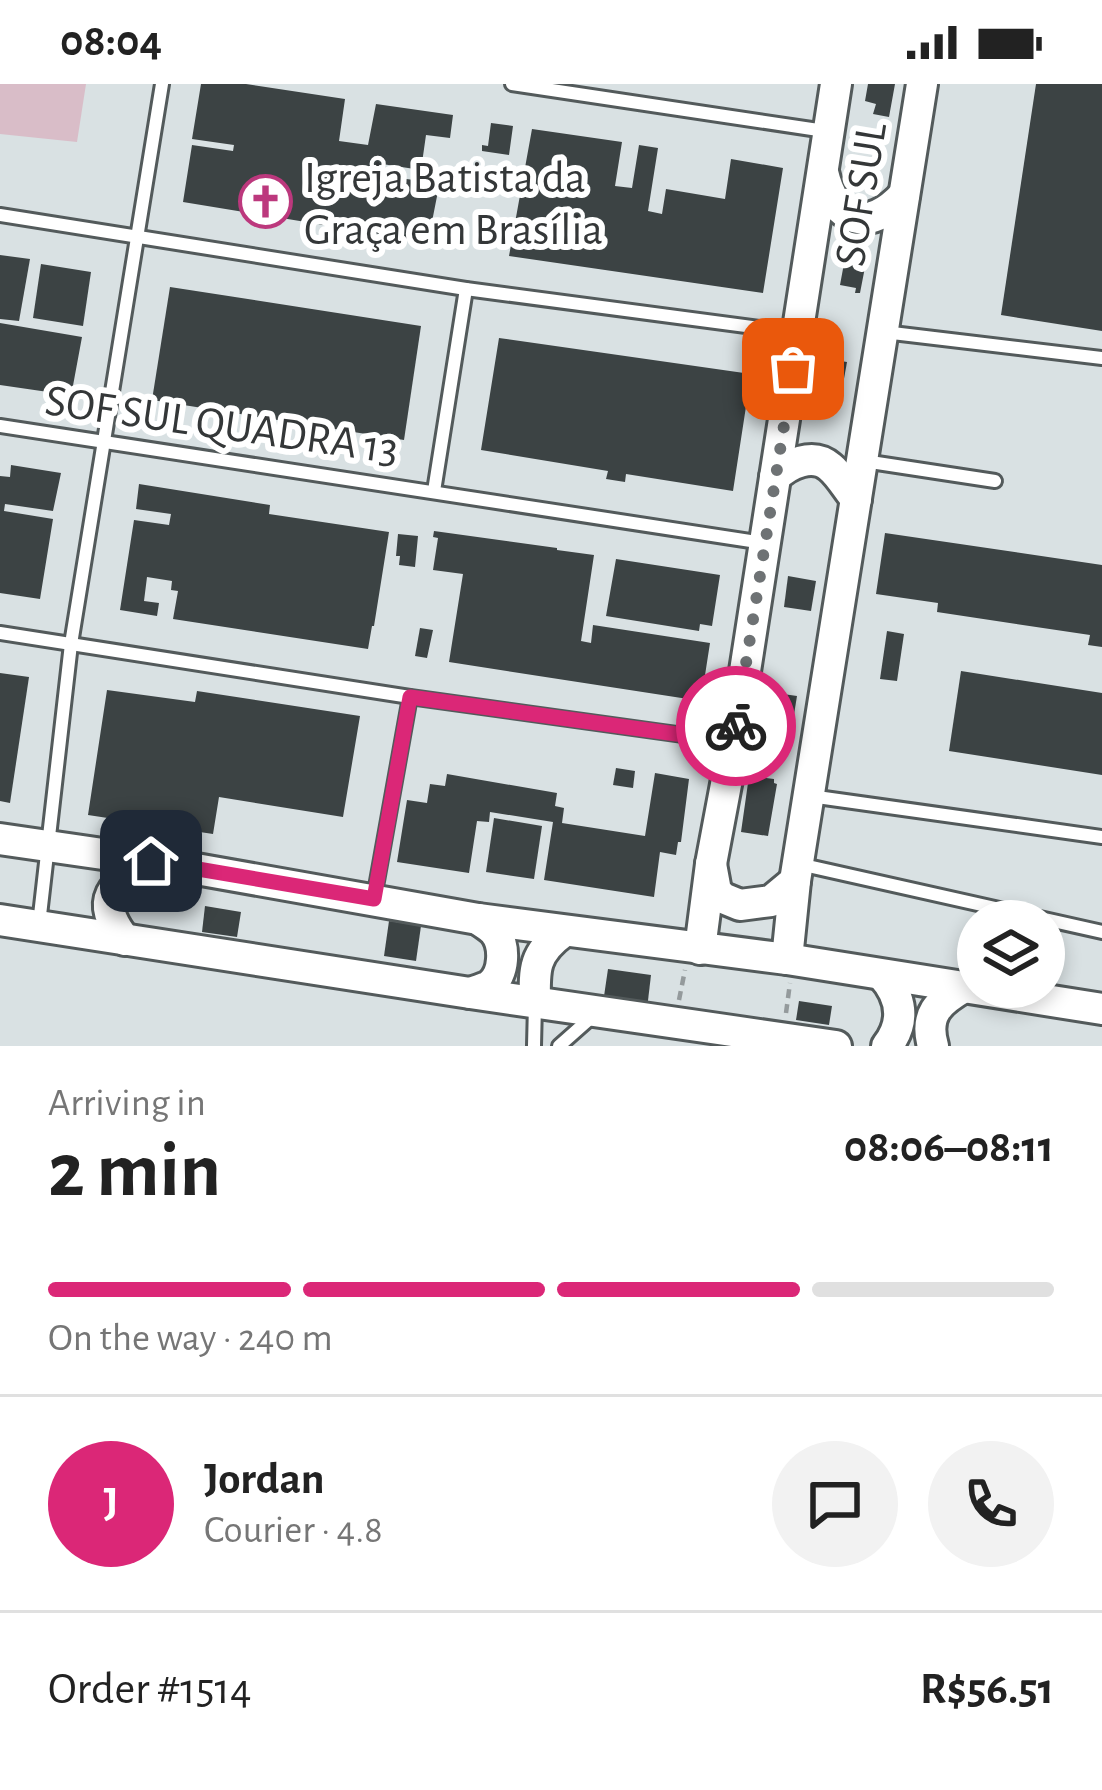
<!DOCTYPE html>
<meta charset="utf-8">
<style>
:root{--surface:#fff;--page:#f2f2f2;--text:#222;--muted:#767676;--line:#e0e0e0;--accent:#db2777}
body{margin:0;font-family:"Alegreya Sans",sans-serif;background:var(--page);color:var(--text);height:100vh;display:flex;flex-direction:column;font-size:45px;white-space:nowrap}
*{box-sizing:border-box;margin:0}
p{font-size:39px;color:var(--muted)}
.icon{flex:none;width:66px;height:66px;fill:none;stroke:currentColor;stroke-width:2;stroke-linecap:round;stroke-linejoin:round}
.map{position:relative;height:962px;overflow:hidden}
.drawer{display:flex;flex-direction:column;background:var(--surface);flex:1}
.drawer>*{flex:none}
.buttons{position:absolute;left:957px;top:816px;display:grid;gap:24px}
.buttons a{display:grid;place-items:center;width:108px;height:108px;border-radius:50%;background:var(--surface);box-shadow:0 6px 18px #0003;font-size:60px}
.pin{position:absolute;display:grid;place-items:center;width:102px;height:102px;color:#fff;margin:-51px;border-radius:24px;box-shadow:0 6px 18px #0006}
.courier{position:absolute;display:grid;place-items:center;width:120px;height:120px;margin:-60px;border:9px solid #db2777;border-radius:50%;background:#fff;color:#222;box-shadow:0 3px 15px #0007}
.overview em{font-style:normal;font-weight:700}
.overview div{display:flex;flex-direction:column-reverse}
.overview{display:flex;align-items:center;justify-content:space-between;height:204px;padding:0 48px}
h1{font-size:78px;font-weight:700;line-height:90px}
.bar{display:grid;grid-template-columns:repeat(4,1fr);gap:18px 12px;align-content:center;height:144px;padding:0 48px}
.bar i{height:15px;border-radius:9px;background:var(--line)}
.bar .selected{background:var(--accent)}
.bar p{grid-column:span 4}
.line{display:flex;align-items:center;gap:30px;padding:0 48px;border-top:3px solid var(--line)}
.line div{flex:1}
.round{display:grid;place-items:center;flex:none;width:126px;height:126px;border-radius:63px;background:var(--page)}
.status{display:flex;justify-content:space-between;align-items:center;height:84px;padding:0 60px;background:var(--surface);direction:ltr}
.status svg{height:33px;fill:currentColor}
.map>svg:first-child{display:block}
.green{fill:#d9bdc8}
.building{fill:#3c4344}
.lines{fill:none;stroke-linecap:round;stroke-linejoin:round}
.service-casing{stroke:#535a5b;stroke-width:18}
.tertiary-casing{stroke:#535a5b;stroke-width:36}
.path{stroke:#949a9c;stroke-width:4.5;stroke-dasharray:9 6;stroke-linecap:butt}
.service{stroke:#fff;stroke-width:12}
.tertiary{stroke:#fff;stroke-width:30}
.tree{fill:#967f8c}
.done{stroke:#6e7274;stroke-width:12;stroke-dasharray:0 21.6}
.route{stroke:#db2777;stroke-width:15}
.labels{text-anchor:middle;stroke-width:12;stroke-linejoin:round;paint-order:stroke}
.poi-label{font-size:45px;fill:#343738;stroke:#fff;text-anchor:start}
.street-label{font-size:45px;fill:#343738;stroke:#fff}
</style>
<div class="status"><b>08:04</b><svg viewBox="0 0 49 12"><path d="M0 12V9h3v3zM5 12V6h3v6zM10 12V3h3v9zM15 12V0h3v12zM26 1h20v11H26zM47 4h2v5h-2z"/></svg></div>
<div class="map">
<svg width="1102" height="962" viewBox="0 0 1102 962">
<rect width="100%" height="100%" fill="#d9e1e3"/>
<!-- green -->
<path class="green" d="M 0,0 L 86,0 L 77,58 L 0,50 Z"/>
<!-- building -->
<g class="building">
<path d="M 201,0 L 246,0 L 345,15 L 339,57 L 368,61 L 376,20 L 453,31 L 450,54 L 426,51 L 421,86 L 382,80 L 381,85 L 400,88 L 399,94 L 414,96 L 415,90 L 440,97 L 428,158 L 183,118 L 192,61 L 233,67 L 234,61 L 192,55 Z"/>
<path d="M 868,0 L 895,0 L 889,33 L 873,30 L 876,20 L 865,17 Z"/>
<path d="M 1036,0 L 1102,0 L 1102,247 L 1001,231 Z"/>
<path d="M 491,39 L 513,42 L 509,71 L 482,67 L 482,61 L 488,62 Z"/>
<path d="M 532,45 L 622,58 L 615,102 L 632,104 L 639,61 L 658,64 L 648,127 L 662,130 L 666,105 L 725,115 L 731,75 L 783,84 L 763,209 L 509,172 Z"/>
<path d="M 0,171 L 30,175 L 19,237 L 0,235 Z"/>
<path d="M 845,174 L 866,178 L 860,209 L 855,209 L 856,204 L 840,201 Z"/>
<path d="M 41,180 L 91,188 L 83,242 L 33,234 Z"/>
<path d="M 170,203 L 421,242 L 404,356 L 152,316 Z"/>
<path d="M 0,239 L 82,253 L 72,307 L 66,309 L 62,307 L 58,310 L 58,305 L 55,309 L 0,301 Z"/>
<path d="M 499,254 L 751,290 L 733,407 L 626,390 L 625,398 L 606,395 L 608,387 L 481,366 Z"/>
<path d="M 821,274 L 847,278 L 840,317 L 815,314 Z"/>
<path d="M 11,381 L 61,389 L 53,427 L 5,420 L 4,427 L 53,435 L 40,515 L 0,509 L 0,392 L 10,393 Z"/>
<path d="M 139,400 L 270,421 L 269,430 L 389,448 L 374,542 L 372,542 L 368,565 L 173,535 L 178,507 L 171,506 L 172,497 L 147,493 L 144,517 L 159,519 L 157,532 L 120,526 L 134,436 L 169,441 L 171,430 L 136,425 Z"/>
<path d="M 434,447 L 557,464 L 557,466 L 594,471 L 581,557 L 591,559 L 593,541 L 710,559 L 701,617 L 449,578 L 463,490 L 433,486 L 438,454 L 433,453 Z"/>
<path d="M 885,449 L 1102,481 L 1102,563 L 1088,561 L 1090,551 L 937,528 L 938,519 L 876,510 Z"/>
<path d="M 398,450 L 418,452 L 415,483 L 399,481 L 400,472 L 396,472 Z"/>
<path d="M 616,475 L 720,491 L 712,542 L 700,540 L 699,547 L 606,532 Z"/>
<path d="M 788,492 L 816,497 L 811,527 L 784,523 Z"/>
<path d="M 420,544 L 433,546 L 427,574 L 415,572 Z"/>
<path d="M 887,547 L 904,550 L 897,597 L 880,595 Z"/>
<path d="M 961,587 L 1102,609 L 1102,691 L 949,667 Z"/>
<path d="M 0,589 L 29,593 L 10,719 L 0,717 Z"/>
<path d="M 107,606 L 195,618 L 197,607 L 360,632 L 343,733 L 219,713 L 213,750 L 88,731 Z"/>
<path d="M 769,608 L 797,612 L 791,649 L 763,645 Z"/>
<path d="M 616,684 L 635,687 L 633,704 L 613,701 Z"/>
<path d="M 655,689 L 689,695 L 681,758 L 678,758 L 676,771 L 660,768 L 654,813 L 544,796 L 553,738 L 490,728 L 489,738 L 477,737 L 469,789 L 397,778 L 407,716 L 427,719 L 430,700 L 445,702 L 447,690 L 557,709 L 555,722 L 564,724 L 562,739 L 645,752 Z"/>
<path d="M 749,692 L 774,695 L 774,699 L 777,700 L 768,752 L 741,748 Z"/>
<path d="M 494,734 L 542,742 L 534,795 L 486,788 Z"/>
<path d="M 205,822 L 241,828 L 237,853 L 202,848 Z"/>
<path d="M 389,837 L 421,842 L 416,877 L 384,872 Z"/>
<path d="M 608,885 L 651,891 L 647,925 L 603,919 Z"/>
<path d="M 799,917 L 832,922 L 829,941 L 796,936 Z"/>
</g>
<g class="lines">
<defs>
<g id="service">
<path d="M 512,0 L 825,47"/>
<path d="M 0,131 L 466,205 L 798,249"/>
<path d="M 884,248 L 1102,274"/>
<path d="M 0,342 L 764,459"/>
<path d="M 864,377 L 995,397"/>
<path d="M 434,407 L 466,205"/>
<path d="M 0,549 L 410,613 L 734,658"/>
<path d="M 810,712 L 1102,753"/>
<path d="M 799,780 L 1102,848"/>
<path d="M 374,814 L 410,613"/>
<path d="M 39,840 L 71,560 L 162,0"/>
<path d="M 534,962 L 535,920"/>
<path d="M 559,962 L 594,931"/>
</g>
<g id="tertiary">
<path d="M 823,88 C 835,140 869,149 904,111"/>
<path d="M 775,393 C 788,380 813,368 830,383 C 840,391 848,406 856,415"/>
<path d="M 0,755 L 151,777 L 478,835 L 787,875 L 1102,925"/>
<path d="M 711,780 L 716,807 L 723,814 L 740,821 L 771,817 L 795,797"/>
<path d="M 0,836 L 470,909 L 836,962"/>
<path d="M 125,856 C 93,815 112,801 151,777"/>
<path d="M 700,865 L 711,780 L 734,658 L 836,0"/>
<path d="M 787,875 L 795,797 L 922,0"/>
<path d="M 882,891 C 902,913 906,938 887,962"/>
<path d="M 470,909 C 471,909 488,903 489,902 C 505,891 506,861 494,847 C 489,842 483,839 478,835"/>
<path d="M 535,918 C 534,885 534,869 563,848"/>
<path d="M 933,962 C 924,931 938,918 964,903"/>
</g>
</defs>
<!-- service casing -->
<use href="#service" class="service-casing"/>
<!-- tertiary casing -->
<use href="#tertiary" class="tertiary-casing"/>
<!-- path -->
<g class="path">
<path d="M 679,916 L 685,886"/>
<path d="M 786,929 L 790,899"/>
</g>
<!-- service -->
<use href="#service" class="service"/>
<!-- tertiary -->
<use href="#tertiary" class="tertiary"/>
</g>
<!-- trees -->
<circle class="tree" cx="872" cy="54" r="8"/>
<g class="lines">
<!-- done -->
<path class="done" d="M 736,642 L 793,285"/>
<!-- route -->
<path class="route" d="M 151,777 L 374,815 L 410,613 L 734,658 L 736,642"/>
</g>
<!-- icons -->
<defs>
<symbol id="church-ring" viewBox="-11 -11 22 22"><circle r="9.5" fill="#fff" stroke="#bc387d" stroke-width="1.5"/><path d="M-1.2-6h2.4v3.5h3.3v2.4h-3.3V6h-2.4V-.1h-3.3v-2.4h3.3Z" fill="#bc387d"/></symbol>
</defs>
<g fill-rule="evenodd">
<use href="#church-ring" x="236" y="88" width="59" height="59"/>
</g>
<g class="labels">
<!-- poi labels -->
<g class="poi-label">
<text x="304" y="108">Igreja Batista da<tspan x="304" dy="52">Graça em Brasília</tspan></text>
</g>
<!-- street labels -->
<g class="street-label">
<text transform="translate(859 110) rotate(-81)" y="16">SOF SUL</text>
<text transform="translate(222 339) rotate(8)" y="16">SOF SUL QUADRA 13</text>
</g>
</g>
</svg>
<div class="buttons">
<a><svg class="icon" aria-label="layers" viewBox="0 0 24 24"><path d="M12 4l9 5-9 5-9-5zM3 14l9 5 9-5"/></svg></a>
</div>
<div class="pin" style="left:793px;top:285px;background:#ea580c"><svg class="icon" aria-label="bag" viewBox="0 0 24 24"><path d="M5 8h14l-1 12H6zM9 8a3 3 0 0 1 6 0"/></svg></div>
<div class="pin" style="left:151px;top:777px;background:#1f2937"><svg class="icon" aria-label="home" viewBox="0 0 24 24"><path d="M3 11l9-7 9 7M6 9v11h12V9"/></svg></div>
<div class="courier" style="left:736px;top:642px"><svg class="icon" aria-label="bike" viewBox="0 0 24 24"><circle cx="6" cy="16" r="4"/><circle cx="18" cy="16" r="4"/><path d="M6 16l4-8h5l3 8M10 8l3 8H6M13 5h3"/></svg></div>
</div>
<section class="drawer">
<div class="overview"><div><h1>2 min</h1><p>Arriving in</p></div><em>08:06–08:11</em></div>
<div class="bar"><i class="selected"></i><i class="selected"></i><i class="selected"></i><i></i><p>On the way · 240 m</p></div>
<div class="line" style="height:216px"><b class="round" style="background:var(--accent);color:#fff">J</b><div><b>Jordan</b><p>Courier · 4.8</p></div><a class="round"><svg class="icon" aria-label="chat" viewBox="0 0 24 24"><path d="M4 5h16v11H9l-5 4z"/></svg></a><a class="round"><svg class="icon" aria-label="phone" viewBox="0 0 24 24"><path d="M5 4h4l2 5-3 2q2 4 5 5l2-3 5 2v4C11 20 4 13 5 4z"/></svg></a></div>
<div class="line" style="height:156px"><div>Order #1514</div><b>R$56.51</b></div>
</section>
